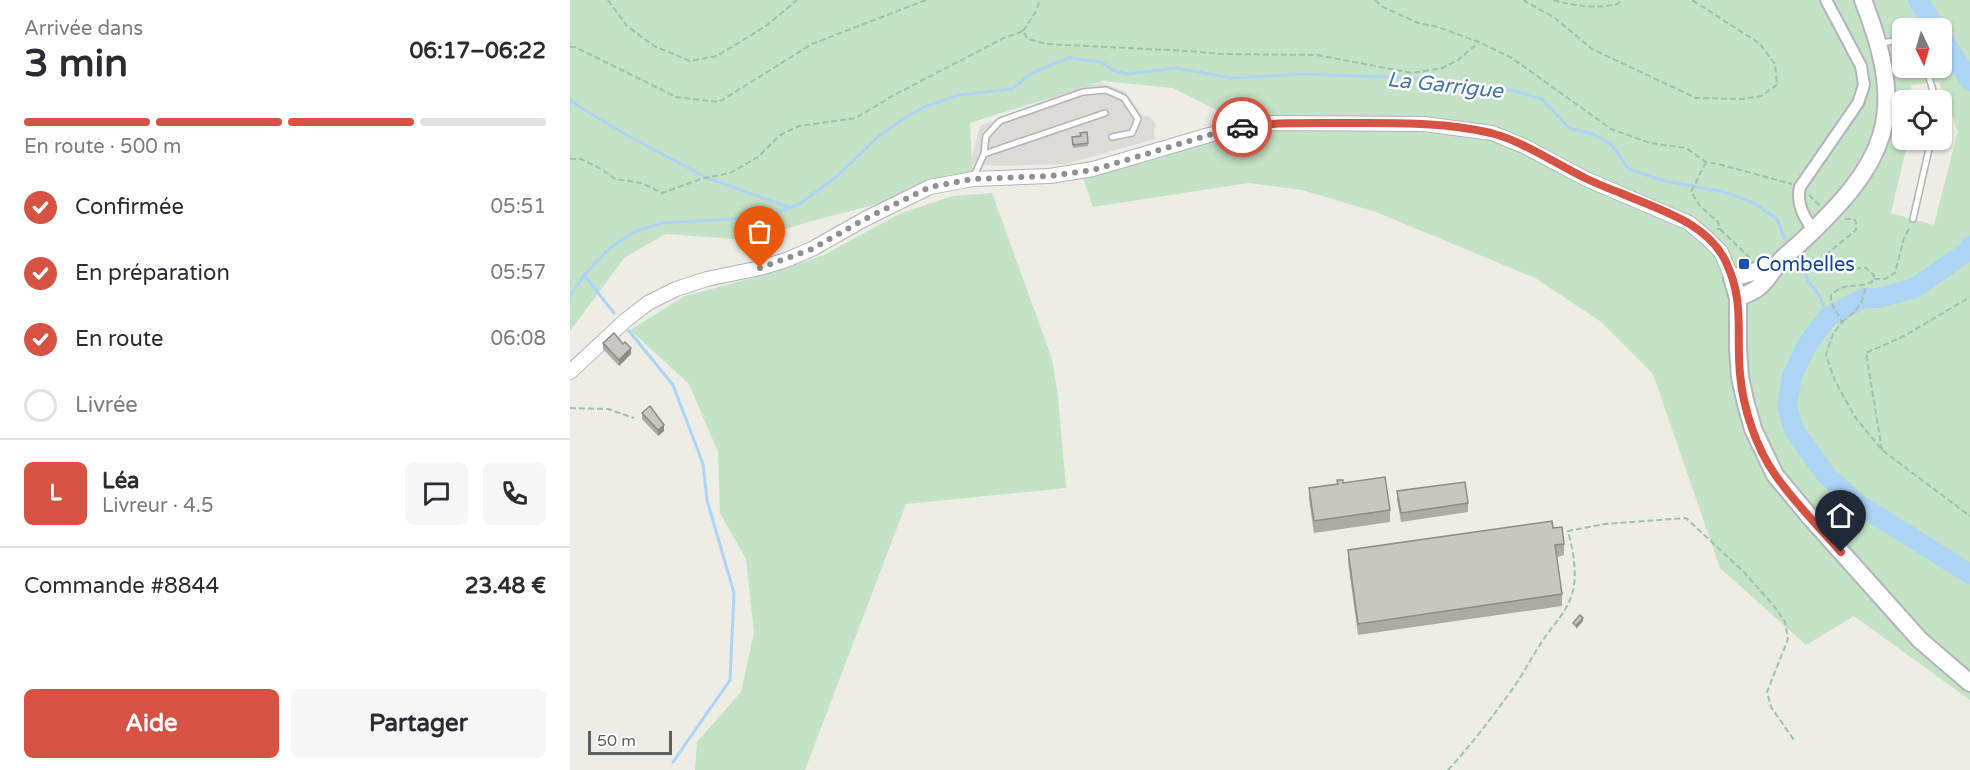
<!DOCTYPE html>
<html lang="fr">
<meta charset="utf-8">
<style>
:root{--surface:#fff;--page:#f7f7f7;--text:#2b2b33;--muted:#7c7c81;--line:#e1e1e2;--accent:#d65242}
body{margin:0;font-family:"Varela Round",sans-serif;background:var(--page);color:var(--text);height:100vh;display:flex;flex-direction:column;font-size:22px;white-space:nowrap}
*{box-sizing:border-box;margin:0}
p{font-size:20px;color:var(--muted)}
.icon{flex:none;width:33px;height:33px;fill:none;stroke:currentColor;stroke-width:2;stroke-linecap:round;stroke-linejoin:round}
.map{position:relative;flex:1;overflow:hidden}
.panel{display:flex;flex-direction:column;background:var(--surface);width:570px}
.panel>*{flex:none}
.needle{width:39px;rotate:175deg}
.fabs{position:absolute;left:1322px;top:18px;display:grid;gap:12px}
.fabs a{display:grid;place-items:center;width:60px;height:60px;border-radius:9px;background:var(--surface);box-shadow:0 2px 4px #0004;font-size:30px}
.scale{position:absolute;left:18px;bottom:15px;width:84px;box-sizing:border-box;padding-left:6px;border:3px solid #5d5f63;border-top:0;font-size:16px;line-height:21px;white-space:nowrap;color:#5d5f63;-webkit-text-stroke:4px #fff;paint-order:stroke}
.pin{position:absolute;display:grid;place-items:center;width:51px;height:51px;color:#fff;margin:-62px -26px;border-radius:50% 50% 50% 0;rotate:-45deg;box-shadow:0 0 6px #0007}
.pin .icon{rotate:45deg}
.courier{position:absolute;display:grid;place-items:center;width:60px;height:60px;margin:-30px;border:4px solid #d65242;border-radius:50%;background:#fff;color:#222;box-shadow:0 2px 8px #0007}
.head em{font-style:normal;font-weight:700}
.head div{display:flex;flex-direction:column-reverse}
.head{display:flex;align-items:center;justify-content:space-between;height:102px;padding:0 24px}
h1{font-size:39px;font-weight:700;line-height:45px}
.bar{display:grid;grid-template-columns:repeat(4,1fr);gap:9px 6px;align-content:center;height:72px;padding:0 24px}
.bar i{height:8px;border-radius:4px;background:var(--line)}
.bar .selected{background:var(--accent)}
.bar p{grid-column:span 4}
.line{display:flex;align-items:center;gap:15px;padding:0 24px;border-top:2px solid var(--line)}
.line div{flex:1}
.round{display:grid;place-items:center;flex:none;width:63px;height:63px;border-radius:9px;background:var(--page)}
ol{padding:0 24px;list-style:none}
li{display:flex;align-items:center;gap:18px;height:66px}
li p{margin-inline-start:auto}
li .icon{padding:6px;border-radius:50%;background:var(--accent);color:#fff;stroke-width:4}
li:last-child{color:var(--muted)}
li i{width:33px;height:33px;border:3px solid var(--line);border-radius:50%}
.action{display:flex;gap:12px;margin-top:auto;padding:12px 24px}
.action a{flex:1;height:69px;border-radius:9px;background:var(--accent);color:#fff;font-size:24px;font-weight:700;line-height:69px;text-align:center}
.action a+a{background:var(--page);color:var(--text)}
main{display:flex;flex:1;min-height:0}
.map>svg:first-child{display:block}
.industrial{fill:#dcdbd7}
.green{fill:#c4e2c5;fill-rule:evenodd}
.lines{fill:none;stroke-linecap:round;stroke-linejoin:round}
.stream{stroke:#add4f5;stroke-width:3}
.river{stroke:#add4f5;stroke-width:20}
.service-casing{stroke:#b2b4b8;stroke-width:8}
.minor-casing{stroke:#b2b4b8;stroke-width:14}
.tertiary-casing{stroke:#b2b4b8;stroke-width:16}
.secondary-casing{stroke:#b4b6ba;stroke-width:20}
.path{stroke:#9ec2aa;stroke-width:2;stroke-dasharray:6 3;stroke-linecap:butt}
.service{stroke:#fff;stroke-width:5}
.minor{stroke:#fff;stroke-width:10}
.tertiary{stroke:#fff;stroke-width:14}
.secondary{stroke:#fff;stroke-width:16}
.wall{fill:#adaaa6}
.shaded-wall{fill:#8d8b87}
.building{fill:#c9c6c1;stroke:#8d8b87;stroke-width:1.5}
.done{stroke:#8f9090;stroke-width:6;stroke-dasharray:0 10.8}
.route{stroke:#d65242;stroke-width:8}
.transit-dot{fill:#1a4fb4;stroke:#fff;stroke-width:2}
.labels{text-anchor:middle;stroke-width:5;stroke-linejoin:round;paint-order:stroke}
.transit-label{font-size:20px;fill:#164399;stroke:#fff;text-anchor:start}
.water-label{font-size:21px;font-style:italic;fill:#4c75a6;stroke:#fff}
</style>
<main>
<section class="panel">
<div class="head"><div><h1>3 min</h1><p>Arrivée dans</p></div><em>06:17–06:22</em></div>
<div class="bar"><i class="selected"></i><i class="selected"></i><i class="selected"></i><i></i><p>En route · 500 m</p></div>
<ol>
<li><svg class="icon" aria-label="check" viewBox="0 0 24 24"><path d="M5 12l5 5 9-10"/></svg>Confirmée<p>05:51</p></li>
<li><svg class="icon" aria-label="check" viewBox="0 0 24 24"><path d="M5 12l5 5 9-10"/></svg>En préparation<p>05:57</p></li>
<li><svg class="icon" aria-label="check" viewBox="0 0 24 24"><path d="M5 12l5 5 9-10"/></svg>En route<p>06:08</p></li>
<li><i></i>Livrée</li>
</ol>
<div class="line" style="height:108px"><b class="round" style="background:var(--accent);color:#fff">L</b><div><b>Léa</b><p>Livreur · 4.5</p></div><a class="round"><svg class="icon" aria-label="chat" viewBox="0 0 24 24"><path d="M4 5h16v11H9l-5 4z"/></svg></a><a class="round"><svg class="icon" aria-label="phone" viewBox="0 0 24 24"><path d="M5 4h4l2 5-3 2q2 4 5 5l2-3 5 2v4C11 20 4 13 5 4z"/></svg></a></div>
<div class="line" style="height:78px"><div>Commande #8844</div><b>23.48 €</b></div>
<div class="action"><a>Aide</a><a>Partager</a></div>
</section>
<div class="map">
<svg width="1400" height="770" viewBox="0 0 1400 770">
<rect width="100%" height="100%" fill="#edece5"/>
<!-- industrial -->
<path class="industrial" d="M 531,83 L 555,91 L 572,115 L 580,117 L 586,125 L 584,131 L 585,139 L 495,164 L 432,166 L 400,164 L 410,126 L 507,87 Z"/>
<!-- green -->
<g class="green">
<path d="M 0,0 L 1400,0 L 1400,700 L 1284,616 L 1236,645 L 1150,568 L 1083,374 L 1030,321 L 965,278 L 806,212 L 732,190 L 678,183 L 523,207 L 513,178 L 573,163 L 655,137 L 647,110 L 603,88 L 533,81 L 400,123 L 403,179 L 242,221 L 178,240 L 96,234 L 55,257 L 0,331 ZM 1332,28 L 1371,28 L 1371,68 L 1332,68 ZM 1369,82 L 1388,131 L 1364,225 L 1321,213 L 1338,140 L 1332,140 L 1332,100 L 1342,100 L 1341,85 Z"/>
<path d="M 422,193 L 482,359 L 488,397 L 496,488 L 336,504 L 235,770 L 125,770 L 127,742 L 171,692 L 184,632 L 176,559 L 150,513 L 148,452 L 119,384 L 60,330 L 115,296 L 198,274 L 254,255 L 329,214 L 382,196 Z"/>
</g>
<g class="lines">
<!-- stream -->
<g class="stream">
<path d="M 0,99 L 8,106 L 55,134 L 137,178 L 218,207"/>
<path d="M 1226,253 L 1231,260 L 1238,281 L 1250,297 L 1258,317"/>
<path d="M 14,275 L 44,313"/>
<path d="M 0,296 L 14,275 L 40,248 L 64,232 L 91,223 L 182,218 L 206,213 L 231,203 L 266,177 L 309,136 L 333,119 L 354,107 L 389,95 L 442,89 L 462,73 L 498,58 L 531,62 L 544,71 L 559,74 L 606,68 L 662,78 L 735,74 L 842,78 L 897,83 L 941,90 L 972,99 L 999,128 L 1023,134 L 1041,144 L 1059,169 L 1094,181 L 1154,192 L 1184,203 L 1207,219 L 1215,240 L 1220,245"/>
<path d="M 59,331 L 103,385 L 133,464 L 137,500 L 164,593 L 160,680 L 103,762"/>
</g>
<!-- river -->
<g class="river">
<path d="M 1348,0 L 1366,28"/>
<path d="M 1371,36 L 1400,81"/>
<path d="M 1400,246 L 1398,251 L 1345,288 L 1308,298 L 1294,298 L 1258,317 L 1237,345 L 1222,376 L 1217,406 L 1224,430 L 1257,476 L 1288,504 L 1400,574"/>
</g>
<defs>
<g id="service">
<path d="M 1310,43 L 1332,40"/>
<path d="M 1356,68 L 1366,100"/>
<path d="M 414,154 L 416,136 L 430,121 L 513,92 L 536,90 L 554,98 L 568,119 L 562,133 L 542,137"/>
<path d="M 403,178 L 414,154 L 535,113"/>
<path d="M 1343,219 L 1361,140"/>
</g>
<path id="minor" d="M 1243,230 C 1234,217 1226,204 1230,187 L 1288,103 L 1294,85 L 1291,66 L 1256,0"/>
<path id="tertiary" d="M 0,372 L 56,320 L 78,303 L 106,289 L 137,279 L 190,268 L 216,260 L 242,249 L 295,219 L 360,187 L 403,179 L 480,176 L 523,169 L 639,135 L 669,128 L 701,123 L 854,124 L 922,133 L 954,146 L 1016,179 L 1119,223 L 1137,238 L 1151,252 L 1162,278"/>
<g id="secondary">
<path d="M 1207,265 L 1162,278 L 1168,298 L 1168,349 L 1170,377 L 1175,400 L 1183,429 L 1205,475 L 1240,517 L 1350,640 L 1400,683"/>
<path d="M 1168,298 C 1174,295 1180,293 1185,290 C 1194,284 1200,275 1206,266 C 1212,258 1221,251 1229,244 C 1317,162 1339,117 1293,0"/>
</g>
</defs>
<!-- service casing -->
<use href="#service" class="service-casing"/>
<!-- minor casing -->
<use href="#minor" class="minor-casing"/>
<!-- tertiary casing -->
<use href="#tertiary" class="tertiary-casing"/>
<!-- secondary casing -->
<use href="#secondary" class="secondary-casing"/>
<!-- path -->
<g class="path">
<path d="M 38,0 L 57,26 L 84,46 L 120,61 L 147,56 L 196,26 L 227,0"/>
<path d="M 805,0 L 813,7 L 848,23 L 868,27 L 909,42 L 942,58 L 1041,129 L 1080,143 L 1116,148 L 1136,162 L 1148,164 L 1222,184"/>
<path d="M 953,0 L 985,18 L 1022,49 L 1126,98 L 1172,99 L 1191,96 L 1207,85 L 1205,64 L 1189,43 L 1122,0"/>
<path d="M 983,0 C 1007,6 1023,9 1048,4 L 1050,0"/>
<path d="M 453,31 L 465,13 L 470,0"/>
<path d="M 0,47 L 5,47 L 106,97 L 149,102 L 242,44 L 356,0"/>
<path d="M 0,159 L 11,159 L 31,169 L 45,179 L 72,183 L 92,193 L 131,179 L 160,173 L 188,157 L 210,135 L 229,126 L 286,118 L 322,96 L 434,38 L 453,31 L 458,39 L 477,44 L 618,51 L 652,54 L 747,55 L 842,73 L 872,68 L 888,60 L 909,42"/>
<path d="M 1136,162 L 1121,192 L 1130,206 L 1148,222 L 1150,229 L 1147,229"/>
<path d="M 1239,195 L 1250,206"/>
<path d="M 1275,219 L 1284,219 L 1286,222 L 1286,230 L 1258,253 L 1256,260 L 1258,267 L 1262,269 L 1296,268 L 1304,275 L 1302,282 C 1284,290 1278,280 1261,295 L 1261,302 L 1272,322 L 1263,334 L 1256,355 L 1265,381 L 1285,417 L 1312,450 L 1400,516"/>
<path d="M 1150,229 L 1180,258"/>
<path d="M 1304,279 L 1315,279 L 1325,273 L 1334,238 L 1340,227"/>
<path d="M 1272,322 C 1285,312 1295,303 1295,286"/>
<path d="M 0,408 L 38,409 L 64,418"/>
<path d="M 1312,450 L 1296,353 L 1334,336 L 1400,297"/>
<path d="M 878,770 C 902,744 923,716 944,687 C 955,671 964,653 975,637 C 985,623 997,611 1002,594 C 1008,575 1003,550 998,531 L 1035,524 L 1116,518 L 1173,571 L 1204,606 L 1215,622 L 1218,639 L 1197,692 L 1201,707 L 1224,740"/>
</g>
<!-- service -->
<use href="#service" class="service"/>
<!-- minor -->
<use href="#minor" class="minor"/>
<!-- tertiary -->
<use href="#tertiary" class="tertiary"/>
<!-- secondary -->
<use href="#secondary" class="secondary"/>
</g>
<!-- wall -->
<g class="wall">
<path d="M 502,137 L 518,143 L 518,146 L 503,148 Z"/>
<path d="M 33,343 L 53,344 L 61,354 L 49,366 L 33,349 Z"/>
<path d="M 72,413 L 94,431 L 88,436 L 72,419 Z"/>
<path d="M 773,483 L 820,510 L 820,522 L 744,533 L 739,499 L 739,488 Z"/>
<path d="M 827,491 L 898,503 L 898,512 L 831,522 L 827,500 Z"/>
<path d="M 983,528 L 994,544 L 994,555 L 987,557 L 992,594 L 992,606 L 788,635 L 778,562 L 778,550 Z"/>
</g>
<!-- shaded-wall -->
<g class="shaded-wall">
<path d="M 61,348 L 61,354 L 49,366 L 49,360 Z"/>
<path d="M 94,425 L 94,431 L 88,436 L 88,430 Z"/>
<path d="M 1013,618 L 1013,621 L 1006,629 L 1006,626 Z"/>
</g>
<!-- building -->
<g class="building">
<path d="M 517,132 L 518,143 L 503,145 L 502,137 L 511,136 L 510,133 Z"/>
<path d="M 44,333 L 53,344 L 55,342 L 61,348 L 49,360 L 33,343 Z"/>
<path d="M 80,406 L 94,425 L 88,430 L 72,413 Z"/>
<path d="M 815,477 L 820,510 L 744,521 L 739,488 L 768,484 L 767,480 L 773,480 L 773,483 Z"/>
<path d="M 895,482 L 898,503 L 831,513 L 827,491 Z"/>
<path d="M 982,521 L 983,528 L 992,527 L 994,544 L 985,545 L 992,594 L 788,624 L 778,550 Z"/>
<path d="M 1010,615 L 1013,618 L 1006,626 L 1003,623 Z"/>
</g>
<g class="lines">
<!-- done -->
<path class="done" d="M 190,268 L 242,249 L 295,219 L 360,187 L 403,179 L 480,176 L 523,170 L 639,135 L 672,127"/>
<!-- route -->
<path class="route" d="M 672,127 C 708,122 744,123 781,123 C 827,123 875,122 921,133 C 955,142 984,163 1015,178 C 1027,184 1040,189 1053,194 C 1090,210 1138,223 1156,262 C 1175,302 1166,333 1170,374 C 1173,408 1186,448 1206,476 C 1225,503 1249,527 1271,552"/>
</g>
<!-- markers -->
<rect class="transit-dot" x="1168" y="258" width="12" height="12" rx="3"/>
<g class="labels">
<!-- transit labels -->
<g class="transit-label">
<text x="1186" y="271">Combelles</text>
</g>
<!-- water labels -->
<g class="water-label">
<text transform="translate(875 85) rotate(6)" y="7">La Garrigue</text>
</g>
</g>
</svg>
<div class="fabs">
<a><svg class="needle" viewBox="-14 -14 28 28"><path d="M0-13l5 13h-10z" fill="#e53935"/><path d="M0 13l5-13h-10z" fill="#7c7c81"/></svg></a>
<a><svg class="icon" aria-label="locate" viewBox="0 0 24 24"><circle cx="12" cy="12" r="6"/><path d="M12 2v4M12 18v4M2 12h4M18 12h4"/></svg></a>
</div>
<div class="scale">50 m</div>
<div class="pin" style="left:190px;top:268px;background:#ea580c"><svg class="icon" aria-label="bag" viewBox="0 0 24 24"><path d="M5 8h14l-1 12H6zM9 8a3 3 0 0 1 6 0"/></svg></div>
<div class="pin" style="left:1271px;top:552px;background:#1f2937"><svg class="icon" aria-label="home" viewBox="0 0 24 24"><path d="M3 11l9-7 9 7M6 9v11h12V9"/></svg></div>
<div class="courier" style="left:672px;top:127px"><svg class="icon" aria-label="car" viewBox="0 0 24 24"><path d="M5 17H2v-5l4-1 3-4h7l3 4 3 1v5h-3M9 17h6M6 11h13"/><circle cx="7" cy="17" r="2"/><circle cx="17" cy="17" r="2"/></svg></div>
</div>
</main>
